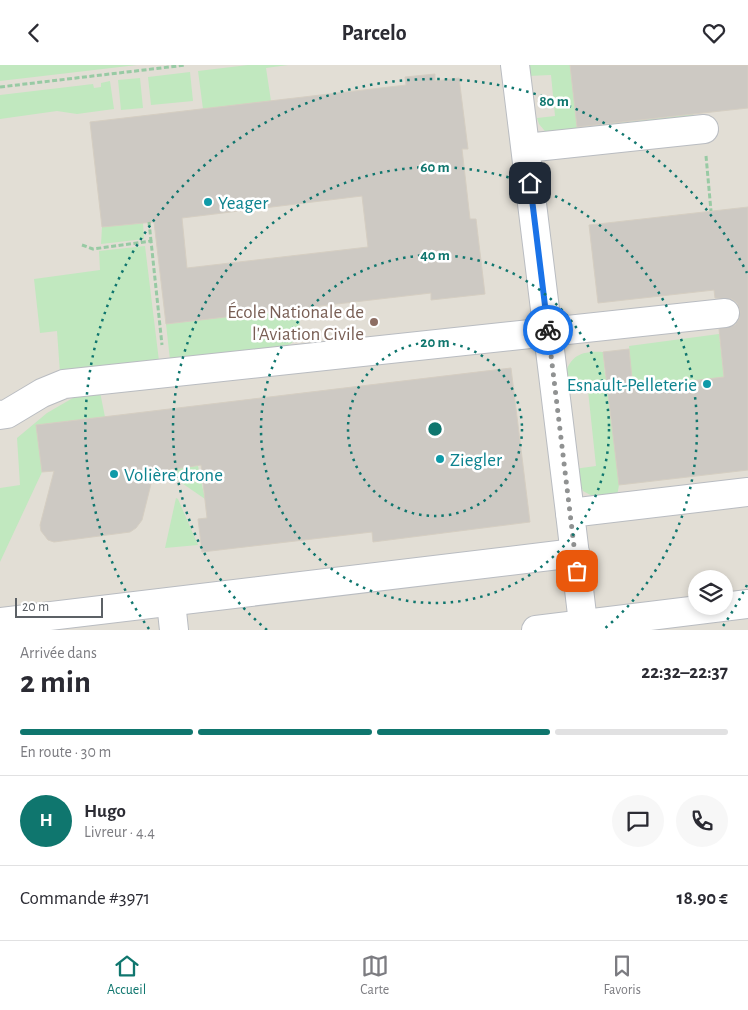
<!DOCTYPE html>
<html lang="fr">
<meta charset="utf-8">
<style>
:root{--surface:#fff;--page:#f7f7f7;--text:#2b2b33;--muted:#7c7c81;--line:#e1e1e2;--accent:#0f766e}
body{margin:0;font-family:"Alegreya Sans",sans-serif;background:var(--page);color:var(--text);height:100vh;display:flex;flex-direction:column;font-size:19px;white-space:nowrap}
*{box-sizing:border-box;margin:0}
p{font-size:16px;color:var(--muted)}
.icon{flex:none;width:28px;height:28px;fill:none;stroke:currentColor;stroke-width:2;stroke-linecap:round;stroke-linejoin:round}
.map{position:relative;height:565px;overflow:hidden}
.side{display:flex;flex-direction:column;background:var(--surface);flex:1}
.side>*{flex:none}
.fabs{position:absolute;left:688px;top:505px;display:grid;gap:10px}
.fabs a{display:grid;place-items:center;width:45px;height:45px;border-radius:50%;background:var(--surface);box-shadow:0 2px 8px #0003;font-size:25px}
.scale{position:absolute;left:15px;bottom:12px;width:88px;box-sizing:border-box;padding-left:5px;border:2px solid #5c6166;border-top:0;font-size:14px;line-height:18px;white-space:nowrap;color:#5c6166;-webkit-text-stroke:4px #fff;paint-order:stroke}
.pin{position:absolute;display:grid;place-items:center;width:42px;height:42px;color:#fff;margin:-21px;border-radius:10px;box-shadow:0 2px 8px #0006}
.courier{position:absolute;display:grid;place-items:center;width:50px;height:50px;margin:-25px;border:4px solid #1a73e8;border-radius:50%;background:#fff;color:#222;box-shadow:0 1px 6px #0007}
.head em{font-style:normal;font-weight:700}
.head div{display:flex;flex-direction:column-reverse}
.head{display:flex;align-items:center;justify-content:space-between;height:85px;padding:0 20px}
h1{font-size:32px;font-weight:700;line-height:38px}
.bar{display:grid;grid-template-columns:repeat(4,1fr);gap:8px 5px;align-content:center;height:60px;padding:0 20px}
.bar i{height:6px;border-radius:4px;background:var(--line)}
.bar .current{background:var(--accent)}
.bar p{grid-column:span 4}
.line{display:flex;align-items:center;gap:12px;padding:0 20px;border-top:1px solid var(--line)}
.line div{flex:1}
.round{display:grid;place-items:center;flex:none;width:52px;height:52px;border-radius:26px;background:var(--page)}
header{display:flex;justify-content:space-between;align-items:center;height:65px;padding:0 20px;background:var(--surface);font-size:22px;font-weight:700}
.tab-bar{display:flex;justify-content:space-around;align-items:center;height:70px;border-top:1px solid var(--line);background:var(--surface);font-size:14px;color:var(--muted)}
.tab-bar a{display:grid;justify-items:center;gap:2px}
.tab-bar .current{color:var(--accent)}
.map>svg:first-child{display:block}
.education{fill:#e2ded5;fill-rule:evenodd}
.green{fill:#c1e8bf}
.building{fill:#cdc9c3;stroke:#d5cec2;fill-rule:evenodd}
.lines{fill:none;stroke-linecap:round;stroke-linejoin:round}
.minor-casing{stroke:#b9bcc1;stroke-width:30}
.path{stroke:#98caa4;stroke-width:3;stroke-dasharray:5 2.5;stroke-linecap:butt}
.minor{stroke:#fff;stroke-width:28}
.done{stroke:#909292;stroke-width:5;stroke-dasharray:0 9}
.route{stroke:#1a73e8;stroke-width:6}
.ring{fill:none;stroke:#0f766e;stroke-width:2.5;stroke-dasharray:2.5 5}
.culture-dot{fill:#0f9aa8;stroke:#fff;stroke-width:2}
.education-dot{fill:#8d6e63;stroke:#fff;stroke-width:2}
.labels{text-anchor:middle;stroke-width:5;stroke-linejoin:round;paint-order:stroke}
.culture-label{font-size:19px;fill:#0d838f;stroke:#fff;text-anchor:start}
.education-label{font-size:19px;fill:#785e54;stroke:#fff;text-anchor:end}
.centre{fill:#0f766e;stroke:#fff;stroke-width:2.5}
.ring-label{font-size:15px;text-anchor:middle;font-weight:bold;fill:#0f766e;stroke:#fff;stroke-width:5;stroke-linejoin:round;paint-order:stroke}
</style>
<header><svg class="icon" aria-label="back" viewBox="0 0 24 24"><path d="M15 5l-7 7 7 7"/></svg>Parcelo<svg class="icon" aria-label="heart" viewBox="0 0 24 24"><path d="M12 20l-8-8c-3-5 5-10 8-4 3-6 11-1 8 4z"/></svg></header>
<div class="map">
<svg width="748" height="565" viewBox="0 0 748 565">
<rect width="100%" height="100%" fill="#f0ede4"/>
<!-- education -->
<path class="education" d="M 0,0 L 748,0 L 748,565 L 0,565 ZM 696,514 L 724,514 L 724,541 L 696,541 Z"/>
<!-- green -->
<g class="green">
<path d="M 0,0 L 137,0 L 0,16 Z"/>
<path d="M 248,0 L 288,0 L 266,3 L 271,36 L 203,44 L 198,6 Z"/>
<path d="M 527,0 L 570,0 L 577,63 L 693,49 L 694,61 L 549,71 L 539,59 L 537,53 L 555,51 L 551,10 L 528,11 Z"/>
<path d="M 190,7 L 193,36 L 151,40 L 148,12 Z"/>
<path d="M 140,13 L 143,43 L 121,45 L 118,15 Z"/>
<path d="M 110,16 L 114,44 L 77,49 L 57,46 L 0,54 L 0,30 L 93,19 L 94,23 L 101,22 L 101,18 Z"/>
<path d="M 143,158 L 144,174 L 101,179 L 102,162 Z"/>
<path d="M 145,181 L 159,296 L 60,308 L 57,266 L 40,268 L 34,214 L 100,205 L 99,186 Z"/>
<path d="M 300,243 C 300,261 302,276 283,283 L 170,295 L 166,259 Z"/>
<path d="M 719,269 L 724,312 L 608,327 L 619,420 L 617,431 L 596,433 L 583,426 L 574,404 L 596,401 L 587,316 L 564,317 C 567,292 580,285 603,287 L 605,311 L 631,309 L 629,281 Z"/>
<path d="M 100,327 L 105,352 L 36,360 L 42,407 L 0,497 L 0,423 L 20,420 L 17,373 L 47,348 L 78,330 Z"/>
<path d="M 198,401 L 205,434 L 176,414 L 178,403 Z"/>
<path d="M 176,433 L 178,434 L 198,480 L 165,483 Z"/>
</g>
<!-- building -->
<g class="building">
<path d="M 570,0 L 748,0 L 748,43 L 577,62 Z"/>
<path d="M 435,9 L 435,16 L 459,13 L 468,84 L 462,84 L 470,154 L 476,154 L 485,229 L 431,235 L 431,228 L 166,259 L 154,157 L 102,162 L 90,57 L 406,20 L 405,12 ZM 362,131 L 368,182 L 187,203 L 182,153 Z"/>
<path d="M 748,142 L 748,405 L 619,420 L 603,287 L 629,284 L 633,323 L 724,312 L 719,264 L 735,260 L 739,254 L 740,246 L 737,238 L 732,234 L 715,233 L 714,225 L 598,238 L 589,160 Z"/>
<path d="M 511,303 L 530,457 L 373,477 L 372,467 L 202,487 L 198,454 L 207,453 L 201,400 L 154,407 L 142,455 L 136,463 L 130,467 L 54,477 L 48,475 L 41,466 L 40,460 L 54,406 L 42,407 L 36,360 Z"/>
</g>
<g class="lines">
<defs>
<g id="minor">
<path d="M 515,0 L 570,448"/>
<path d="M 526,83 L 704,64"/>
<path d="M 0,350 L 7,349 L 42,328 L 64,319 L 725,248"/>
<path d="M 171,537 L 174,565"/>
<path d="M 0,557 L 575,488"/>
<path d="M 583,558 L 570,448 L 748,427"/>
<path d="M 536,565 L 748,539"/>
</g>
</defs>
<!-- minor casing -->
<use href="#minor" class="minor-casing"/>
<!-- path -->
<g class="path">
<path d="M 0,22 L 186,0"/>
<path d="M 706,91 L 711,146"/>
<path d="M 149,157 L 151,176"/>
<path d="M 82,180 L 93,184 L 151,176 L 162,280"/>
</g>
<!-- minor -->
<use href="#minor" class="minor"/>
</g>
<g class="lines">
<!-- done -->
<path class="done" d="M 548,265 L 577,506"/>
<!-- route -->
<path class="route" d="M 530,118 L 548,265"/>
</g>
<!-- distance rings -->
<g class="ring">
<circle cx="435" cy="364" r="87"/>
<circle cx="435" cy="364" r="174"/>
<path d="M267 565A262 262 0 1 1 603 565"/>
<path d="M747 520A349 349 0 0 1 721 564M149 564A349 349 0 1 1 747 208"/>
</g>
<!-- markers -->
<g class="culture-dot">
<circle cx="208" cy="137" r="5"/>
<circle cx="707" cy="319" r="5"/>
<circle cx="440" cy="394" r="5"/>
<circle cx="114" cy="409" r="5"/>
</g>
<circle class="education-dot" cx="374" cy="257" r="5"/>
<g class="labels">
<!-- culture labels -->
<g class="culture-label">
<text x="218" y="144">Yeager</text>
<text x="697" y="326" text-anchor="end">Esnault-Pelleterie</text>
<text x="450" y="401">Ziegler</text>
<text x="124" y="416">Volière drone</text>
</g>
<!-- education labels -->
<g class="education-label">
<text x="364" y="253">École Nationale de<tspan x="364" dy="22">l'Aviation Civile</tspan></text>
</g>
</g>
<circle cx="435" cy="364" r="8" class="centre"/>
<g class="ring-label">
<text x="554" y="41">80 m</text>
<text x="435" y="107">60 m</text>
<text x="435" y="195">40 m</text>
<text x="435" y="282">20 m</text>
</g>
</svg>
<div class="fabs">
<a><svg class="icon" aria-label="layers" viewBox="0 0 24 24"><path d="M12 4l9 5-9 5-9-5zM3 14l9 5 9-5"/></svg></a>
</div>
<div class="scale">20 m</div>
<div class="pin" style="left:577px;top:506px;background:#ea580c"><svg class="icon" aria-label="bag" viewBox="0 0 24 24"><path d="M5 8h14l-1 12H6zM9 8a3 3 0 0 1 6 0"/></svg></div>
<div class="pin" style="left:530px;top:118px;background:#1f2937"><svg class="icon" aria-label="home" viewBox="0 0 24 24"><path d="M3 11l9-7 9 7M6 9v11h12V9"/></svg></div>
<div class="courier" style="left:548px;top:265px"><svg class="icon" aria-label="bike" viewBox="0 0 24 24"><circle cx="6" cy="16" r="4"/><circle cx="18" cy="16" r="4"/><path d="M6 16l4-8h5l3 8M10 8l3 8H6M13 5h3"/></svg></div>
</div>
<section class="side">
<div class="head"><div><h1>2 min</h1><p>Arrivée dans</p></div><em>22:32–22:37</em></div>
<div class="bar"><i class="current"></i><i class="current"></i><i class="current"></i><i></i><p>En route · 30 m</p></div>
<div class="line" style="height:90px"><b class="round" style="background:var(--accent);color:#fff">H</b><div><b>Hugo</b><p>Livreur · 4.4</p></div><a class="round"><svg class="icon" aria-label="chat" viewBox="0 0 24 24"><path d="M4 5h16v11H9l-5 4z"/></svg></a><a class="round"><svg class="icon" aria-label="phone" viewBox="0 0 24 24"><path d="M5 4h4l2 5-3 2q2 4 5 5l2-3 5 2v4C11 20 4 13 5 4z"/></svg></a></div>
<div class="line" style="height:65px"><div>Commande #3971</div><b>18.90 €</b></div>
</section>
<nav class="tab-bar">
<a class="current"><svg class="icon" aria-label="home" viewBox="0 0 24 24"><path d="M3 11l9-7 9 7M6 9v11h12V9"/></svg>Accueil</a>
<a><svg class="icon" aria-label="map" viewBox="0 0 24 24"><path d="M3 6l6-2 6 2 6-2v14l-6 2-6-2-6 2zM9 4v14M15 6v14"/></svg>Carte</a>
<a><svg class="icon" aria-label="saved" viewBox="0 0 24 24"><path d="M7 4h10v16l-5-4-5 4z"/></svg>Favoris</a>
</nav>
